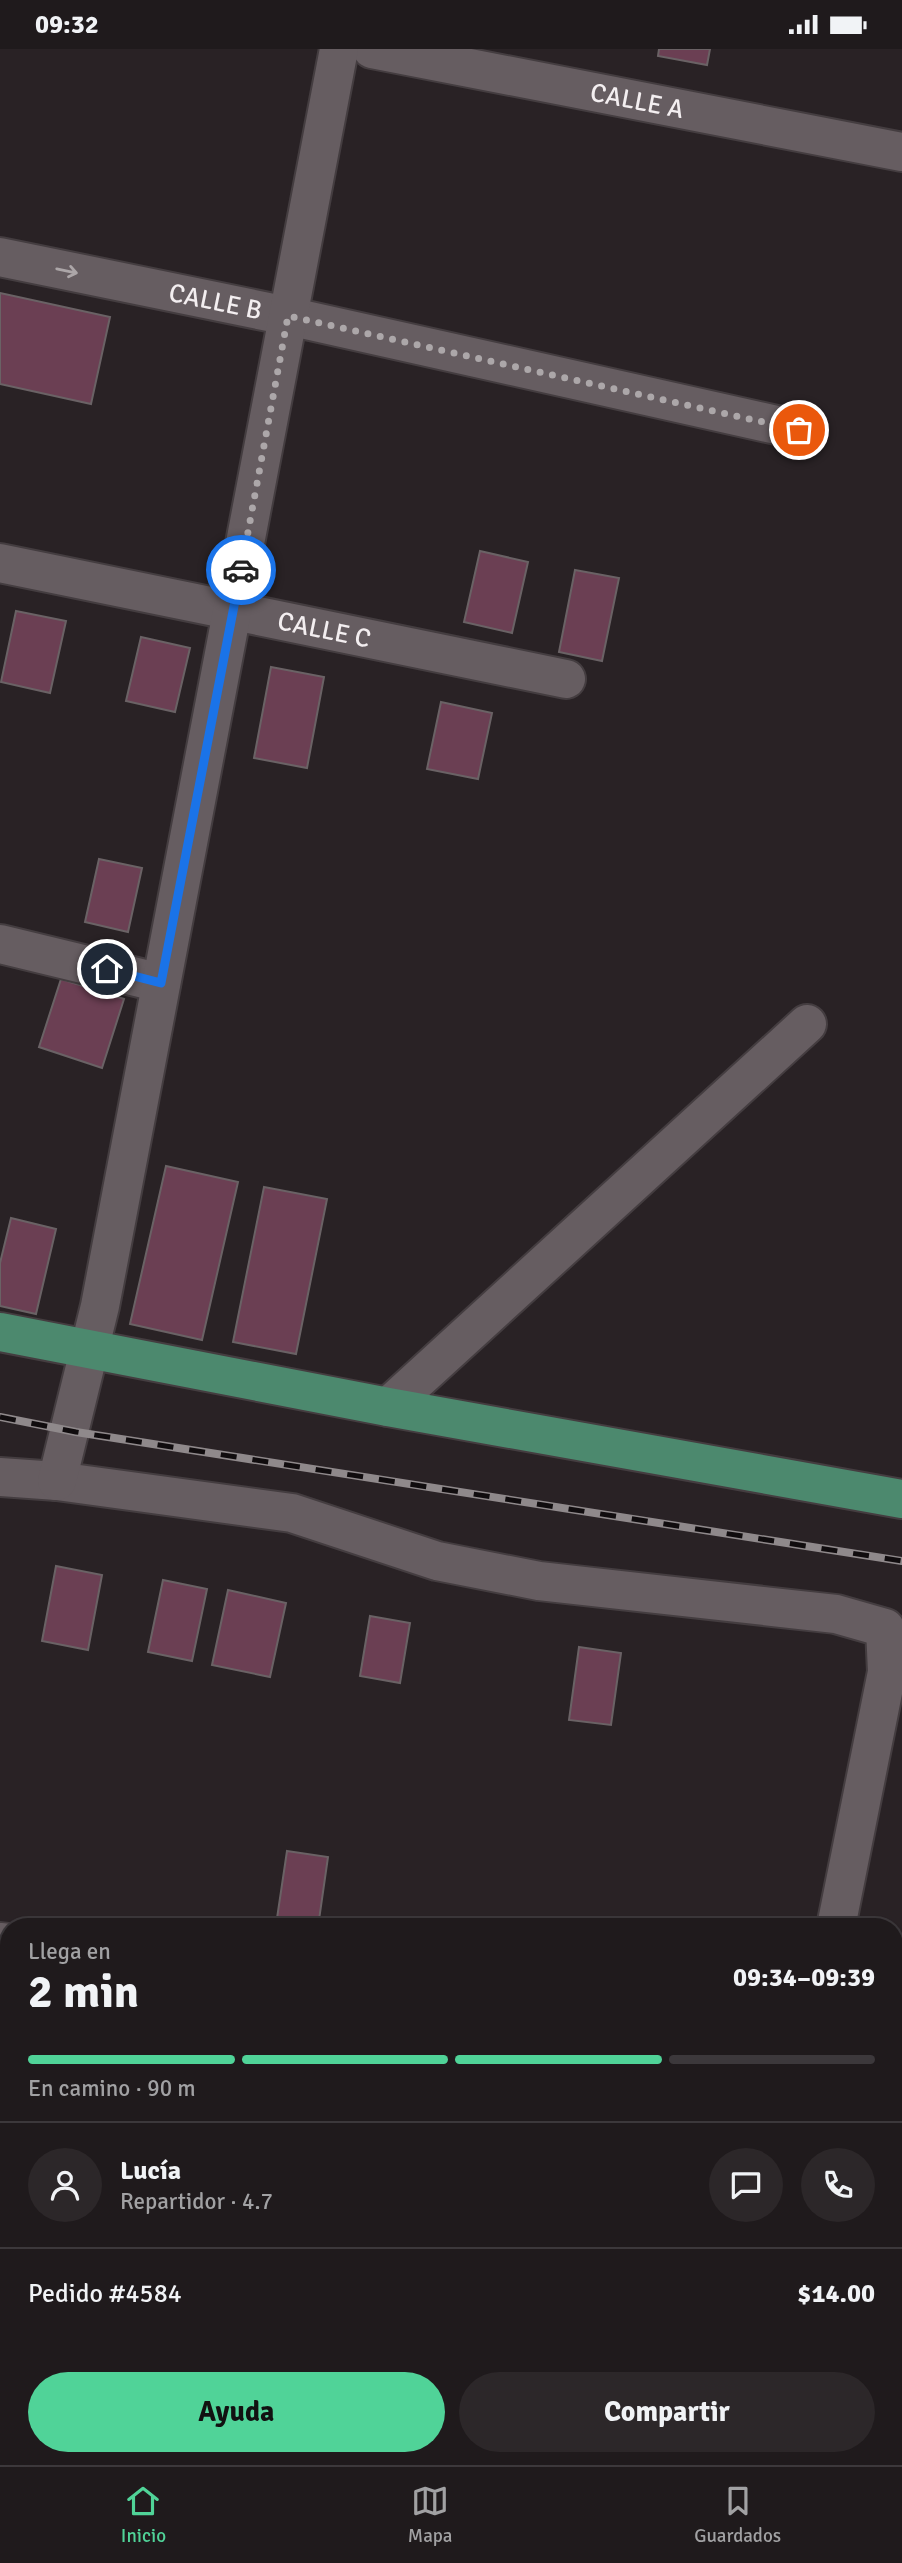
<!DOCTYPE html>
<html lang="es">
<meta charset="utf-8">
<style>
:root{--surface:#1f1a1c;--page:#2c2729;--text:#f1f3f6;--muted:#a1a1a3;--line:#3c383b;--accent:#50d398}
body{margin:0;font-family:Signika,sans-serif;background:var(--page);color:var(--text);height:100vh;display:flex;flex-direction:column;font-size:26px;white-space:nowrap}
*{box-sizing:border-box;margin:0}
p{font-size:23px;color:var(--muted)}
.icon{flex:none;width:38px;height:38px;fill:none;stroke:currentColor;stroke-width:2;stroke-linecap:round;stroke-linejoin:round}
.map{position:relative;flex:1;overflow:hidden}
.panel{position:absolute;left:0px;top:1869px;width:903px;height:548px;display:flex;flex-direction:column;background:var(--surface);border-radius:28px 28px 0 0;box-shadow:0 2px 5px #0004,0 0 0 2px var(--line)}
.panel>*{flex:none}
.pin{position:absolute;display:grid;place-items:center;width:60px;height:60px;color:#fff;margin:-30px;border:4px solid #fff;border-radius:50%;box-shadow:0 2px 7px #0007}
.courier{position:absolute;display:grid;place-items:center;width:70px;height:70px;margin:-35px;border:5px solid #1a73e8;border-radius:50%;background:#fff;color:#222;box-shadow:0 2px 9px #0007}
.headline em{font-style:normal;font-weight:700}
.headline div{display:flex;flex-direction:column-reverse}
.headline{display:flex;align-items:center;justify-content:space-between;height:119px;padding:0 28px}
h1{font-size:46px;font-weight:700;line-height:52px}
.bar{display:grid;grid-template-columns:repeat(4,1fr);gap:10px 7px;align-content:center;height:84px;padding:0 28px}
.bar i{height:9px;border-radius:5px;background:var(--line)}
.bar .current{background:var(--accent)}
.bar p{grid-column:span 4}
.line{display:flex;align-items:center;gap:18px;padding:0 28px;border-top:2px solid var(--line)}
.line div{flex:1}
.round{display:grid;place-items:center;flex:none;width:74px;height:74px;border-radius:37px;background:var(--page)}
.action{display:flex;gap:14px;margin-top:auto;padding:14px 28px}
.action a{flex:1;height:80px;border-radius:42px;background:var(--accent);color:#111;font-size:28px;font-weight:700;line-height:80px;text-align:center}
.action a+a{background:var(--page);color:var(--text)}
.status{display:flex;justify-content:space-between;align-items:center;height:49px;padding:0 35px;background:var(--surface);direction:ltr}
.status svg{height:19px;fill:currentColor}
.dock{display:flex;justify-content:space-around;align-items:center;height:98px;border-top:2px solid var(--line);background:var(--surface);font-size:19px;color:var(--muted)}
.dock a{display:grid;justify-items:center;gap:4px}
.dock .current{color:var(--accent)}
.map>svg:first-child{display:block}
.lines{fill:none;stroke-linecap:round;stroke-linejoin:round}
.stream{stroke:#01180c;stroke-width:10}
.building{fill:#6b3f53;stroke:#6a6265;stroke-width:2}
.minor-casing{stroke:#443d40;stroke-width:42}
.major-casing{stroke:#443d40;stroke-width:42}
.minor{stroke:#665d61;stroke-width:38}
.major{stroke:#4c896e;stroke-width:38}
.rail-casing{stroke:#8f898b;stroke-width:8}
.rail{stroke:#100c0e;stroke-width:5;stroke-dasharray:16;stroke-linecap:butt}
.oneway{stroke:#aca6a8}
.done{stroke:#aca7a9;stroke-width:7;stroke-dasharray:0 12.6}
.route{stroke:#1a73e8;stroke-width:9}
.labels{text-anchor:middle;stroke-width:7;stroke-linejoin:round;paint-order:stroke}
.street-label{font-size:26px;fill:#f3eef0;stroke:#100c0e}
</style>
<div class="status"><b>09:32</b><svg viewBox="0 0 49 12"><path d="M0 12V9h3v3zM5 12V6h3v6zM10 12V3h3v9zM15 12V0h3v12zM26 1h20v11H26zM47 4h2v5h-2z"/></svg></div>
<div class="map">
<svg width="902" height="2416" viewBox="0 0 902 2416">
<rect width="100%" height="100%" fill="#292225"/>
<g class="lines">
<!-- stream -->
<g class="stream">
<path d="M 894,2192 L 902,2185"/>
<path d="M 232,2416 L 249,2408"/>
</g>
</g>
<!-- building -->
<g class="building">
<path d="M 659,0 L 710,0 L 707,16 L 658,7 Z"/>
<path d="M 0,244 L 110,268 L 91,355 L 0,335 Z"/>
<path d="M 480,502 L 528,513 L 512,584 L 464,573 Z"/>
<path d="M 575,521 L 619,529 L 602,612 L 559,603 Z"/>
<path d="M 16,562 L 66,572 L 50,644 L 1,633 Z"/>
<path d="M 141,588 L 190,599 L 175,663 L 126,652 Z"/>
<path d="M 271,618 L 324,628 L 307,719 L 254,709 Z"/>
<path d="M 441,653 L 492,664 L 478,730 L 427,720 Z"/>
<path d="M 99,810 L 142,819 L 128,883 L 85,873 Z"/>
<path d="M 61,930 L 124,950 L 102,1019 L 39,998 Z"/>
<path d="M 166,1117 L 238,1133 L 202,1291 L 130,1275 Z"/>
<path d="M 264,1138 L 327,1150 L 296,1305 L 233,1293 Z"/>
<path d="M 11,1169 L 56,1180 L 36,1265 L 0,1257 L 0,1214 Z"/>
<path d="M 56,1517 L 102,1526 L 88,1601 L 42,1592 Z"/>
<path d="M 163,1531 L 207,1540 L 192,1612 L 148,1603 Z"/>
<path d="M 228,1541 L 286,1554 L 270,1628 L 212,1616 Z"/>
<path d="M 370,1567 L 410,1574 L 400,1634 L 360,1627 Z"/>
<path d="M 579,1598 L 621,1604 L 611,1676 L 569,1671 Z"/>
<path d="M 287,1802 L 328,1808 L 318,1878 L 276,1876 Z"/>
</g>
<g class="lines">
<defs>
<g id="minor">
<path id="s1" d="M 372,0 L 902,103"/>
<path id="s2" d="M 0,208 L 288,267 L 799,381"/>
<path id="s3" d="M 0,514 L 566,630"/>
<path d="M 0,895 L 161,934"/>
<path d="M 388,1358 L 807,975"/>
<path d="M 0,1428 L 57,1432 L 292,1464 L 437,1512 L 539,1532 L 836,1565 L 885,1579 L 887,1623 L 836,1878"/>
<path d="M 57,1432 L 100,1257 L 339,0"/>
<path d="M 0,1893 L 9,1894"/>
<path d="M 0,2369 L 9,2382"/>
<path d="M 26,2408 L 31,2416"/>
</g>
<path id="major" d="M 0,1283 L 388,1358 L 902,1450"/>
</defs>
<!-- minor casing -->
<use href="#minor" class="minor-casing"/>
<!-- major casing -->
<use href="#major" class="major-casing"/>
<!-- minor -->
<use href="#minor" class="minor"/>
<!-- major -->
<use href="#major" class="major"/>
<defs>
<path id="rail" d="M 0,1368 L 76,1383 L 902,1512"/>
</defs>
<!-- rail casing -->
<use href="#rail" class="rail-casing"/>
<!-- rail -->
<use href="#rail" class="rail"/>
</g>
<!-- one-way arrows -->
<defs><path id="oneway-shaft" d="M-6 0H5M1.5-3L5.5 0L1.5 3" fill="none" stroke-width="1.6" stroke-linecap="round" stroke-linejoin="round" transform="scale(1.75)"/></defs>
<use class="oneway" href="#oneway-shaft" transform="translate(67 222) rotate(12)"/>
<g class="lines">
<!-- done -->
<path class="done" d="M 241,521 L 288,267 L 799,381"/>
<!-- route -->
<path class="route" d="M 107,920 L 161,934 L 241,521"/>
</g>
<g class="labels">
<!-- street labels -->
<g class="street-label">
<text dy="9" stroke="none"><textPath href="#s1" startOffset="270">CALLE A</textPath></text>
<text dy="9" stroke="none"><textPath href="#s2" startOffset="220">CALLE B</textPath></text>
<text dy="9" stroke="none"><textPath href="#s3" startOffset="331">CALLE C</textPath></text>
</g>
</g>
</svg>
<div class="pin" style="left:799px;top:381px;background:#ea580c"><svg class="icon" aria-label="bag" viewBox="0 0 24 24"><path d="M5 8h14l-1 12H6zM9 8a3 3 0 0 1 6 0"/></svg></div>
<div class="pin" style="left:107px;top:920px;background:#1f2937"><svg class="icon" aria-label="home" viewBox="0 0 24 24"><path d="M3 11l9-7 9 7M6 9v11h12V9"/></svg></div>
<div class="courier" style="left:241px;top:521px"><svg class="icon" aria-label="car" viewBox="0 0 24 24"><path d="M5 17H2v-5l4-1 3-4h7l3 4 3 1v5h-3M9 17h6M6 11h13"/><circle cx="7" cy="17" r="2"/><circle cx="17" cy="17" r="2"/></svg></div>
<section class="panel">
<div class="headline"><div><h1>2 min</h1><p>Llega en</p></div><em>09:34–09:39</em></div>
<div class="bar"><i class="current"></i><i class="current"></i><i class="current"></i><i></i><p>En camino · 90 m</p></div>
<div class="line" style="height:126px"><a class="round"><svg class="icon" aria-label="person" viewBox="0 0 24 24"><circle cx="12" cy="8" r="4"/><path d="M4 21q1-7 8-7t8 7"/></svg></a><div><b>Lucía</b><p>Repartidor · 4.7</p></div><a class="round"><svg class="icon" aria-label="chat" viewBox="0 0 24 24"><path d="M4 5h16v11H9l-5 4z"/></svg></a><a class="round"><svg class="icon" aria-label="phone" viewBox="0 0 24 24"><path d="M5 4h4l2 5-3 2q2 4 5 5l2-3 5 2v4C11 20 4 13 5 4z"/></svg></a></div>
<div class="line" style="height:91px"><div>Pedido #4584</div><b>$14.00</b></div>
<div class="action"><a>Ayuda</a><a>Compartir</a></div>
</section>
</div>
<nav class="dock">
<a class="current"><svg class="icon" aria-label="home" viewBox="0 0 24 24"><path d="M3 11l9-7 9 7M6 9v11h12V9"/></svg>Inicio</a>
<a><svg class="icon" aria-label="map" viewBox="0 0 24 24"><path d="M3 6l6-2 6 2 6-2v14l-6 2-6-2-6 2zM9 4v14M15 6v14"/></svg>Mapa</a>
<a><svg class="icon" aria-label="saved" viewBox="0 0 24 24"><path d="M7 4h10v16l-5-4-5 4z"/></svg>Guardados</a>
</nav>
